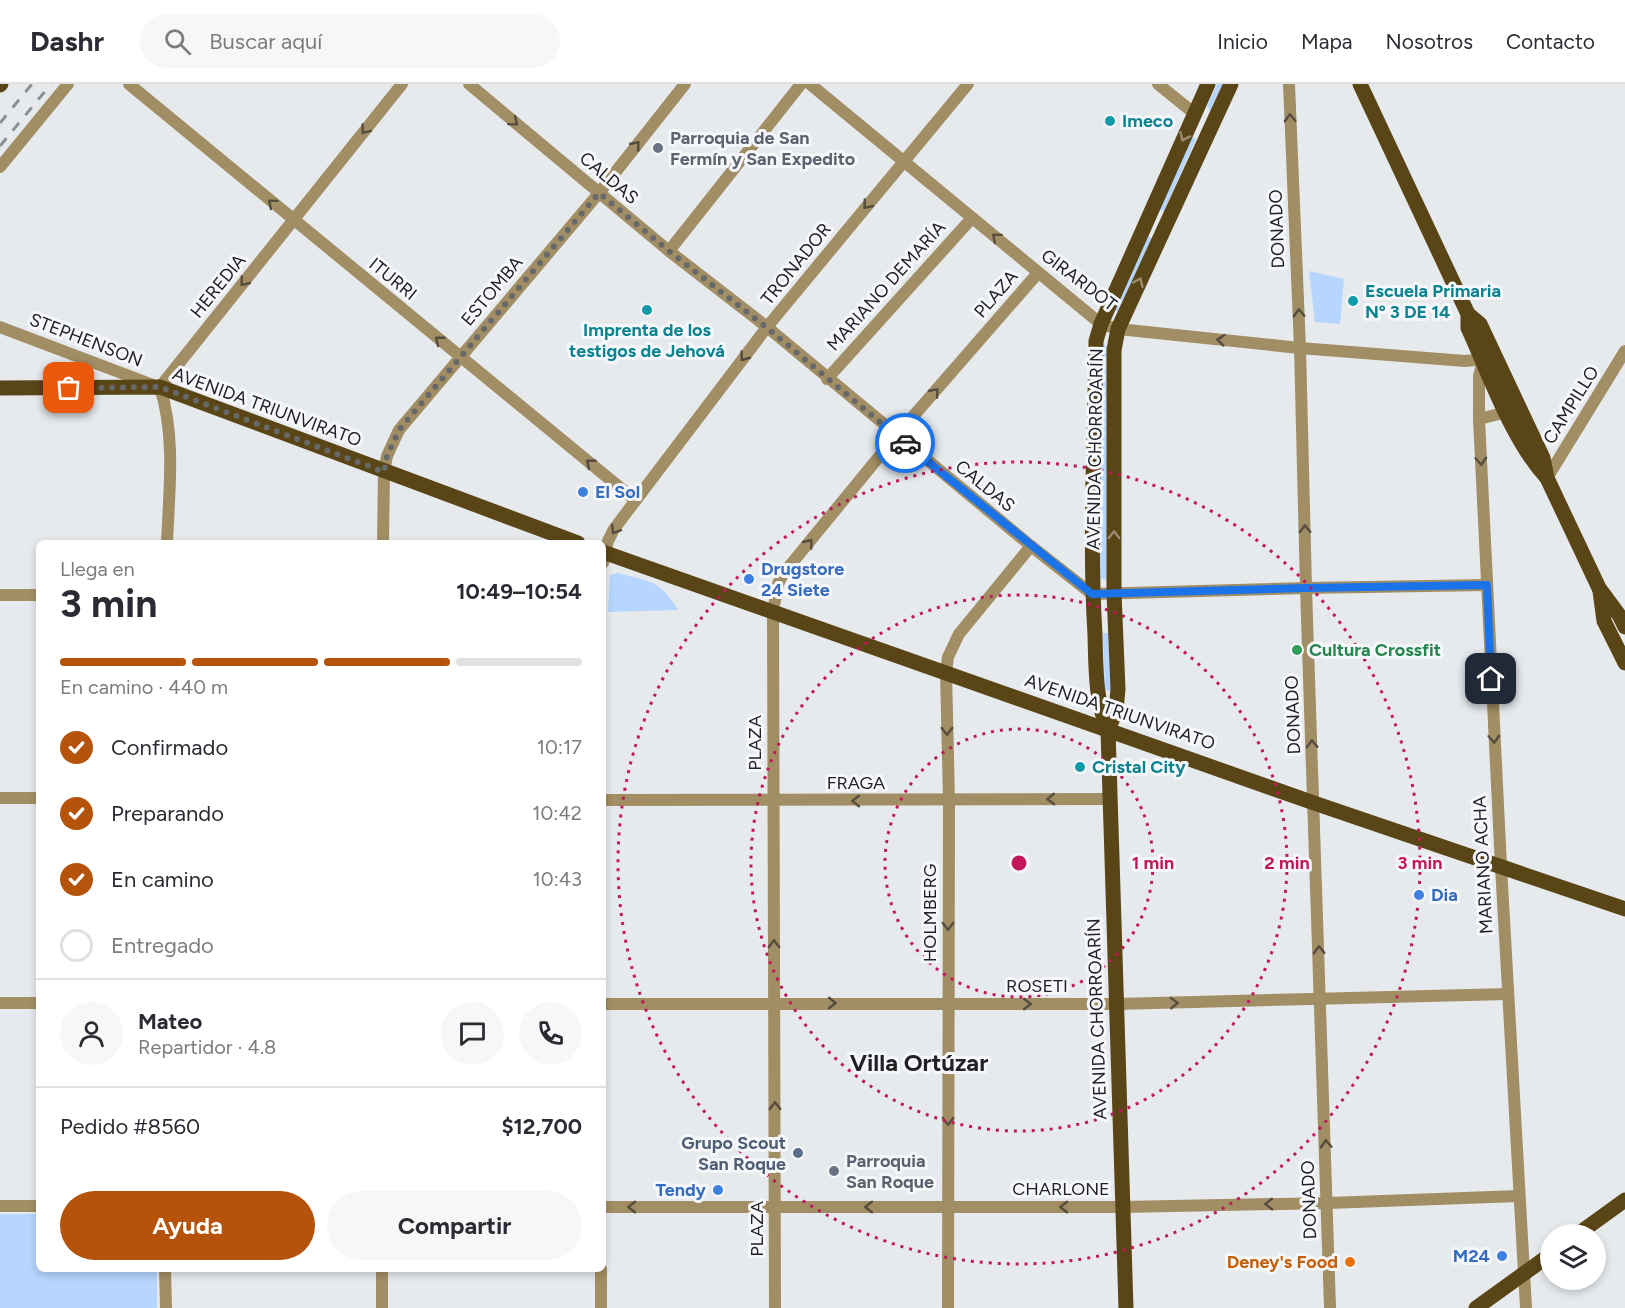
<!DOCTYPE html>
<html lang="es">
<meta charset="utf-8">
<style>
:root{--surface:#fff;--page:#f7f7f7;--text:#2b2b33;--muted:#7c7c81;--line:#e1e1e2;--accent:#b45309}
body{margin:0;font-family:Figtree,sans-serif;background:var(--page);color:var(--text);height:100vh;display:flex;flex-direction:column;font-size:22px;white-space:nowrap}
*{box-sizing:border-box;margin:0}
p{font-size:20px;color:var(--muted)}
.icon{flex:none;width:33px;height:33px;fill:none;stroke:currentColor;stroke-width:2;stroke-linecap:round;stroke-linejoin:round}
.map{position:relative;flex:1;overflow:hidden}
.side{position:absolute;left:36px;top:456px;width:570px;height:732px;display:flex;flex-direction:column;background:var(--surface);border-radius:9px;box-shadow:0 3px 9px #0003}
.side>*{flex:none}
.fabs{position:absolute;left:1540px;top:1140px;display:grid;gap:12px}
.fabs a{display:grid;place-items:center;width:66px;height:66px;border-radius:50%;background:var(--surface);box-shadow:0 3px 9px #0003;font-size:30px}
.pin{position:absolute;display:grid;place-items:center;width:51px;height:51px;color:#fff;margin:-26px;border-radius:12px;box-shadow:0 3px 9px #0006}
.courier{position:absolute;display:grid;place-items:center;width:60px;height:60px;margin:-30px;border:4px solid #1a73e8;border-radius:50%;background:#fff;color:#222;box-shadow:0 2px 8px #0007}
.head em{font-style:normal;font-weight:700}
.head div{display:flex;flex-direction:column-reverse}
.head{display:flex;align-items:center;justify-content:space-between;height:102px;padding:0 24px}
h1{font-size:39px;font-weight:700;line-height:45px}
.bar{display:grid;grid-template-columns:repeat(4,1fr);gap:9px 6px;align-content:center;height:72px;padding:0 24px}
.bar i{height:8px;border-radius:4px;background:var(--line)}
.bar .on{background:var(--accent)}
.bar p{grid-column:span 4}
.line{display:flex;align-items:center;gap:15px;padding:0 24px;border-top:2px solid var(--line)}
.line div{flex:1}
.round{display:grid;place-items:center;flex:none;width:63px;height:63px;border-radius:32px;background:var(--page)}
ol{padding:0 24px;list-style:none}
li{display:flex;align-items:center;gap:18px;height:66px}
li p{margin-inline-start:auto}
li .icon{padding:6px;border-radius:50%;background:var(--accent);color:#fff;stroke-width:4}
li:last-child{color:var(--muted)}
li i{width:33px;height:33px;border:3px solid var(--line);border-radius:50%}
.action{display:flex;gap:12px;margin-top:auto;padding:12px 24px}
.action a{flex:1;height:69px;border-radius:36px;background:var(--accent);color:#fff;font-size:24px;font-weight:700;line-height:69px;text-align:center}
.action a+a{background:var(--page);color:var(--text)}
header{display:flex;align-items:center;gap:36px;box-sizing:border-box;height:84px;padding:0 30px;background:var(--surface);border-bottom:2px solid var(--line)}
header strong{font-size:28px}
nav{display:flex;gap:33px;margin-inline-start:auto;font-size:21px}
.search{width:420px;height:54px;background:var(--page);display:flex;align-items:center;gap:15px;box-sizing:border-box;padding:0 21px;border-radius:33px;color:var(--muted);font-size:22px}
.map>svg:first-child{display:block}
.green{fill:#b6d6ff}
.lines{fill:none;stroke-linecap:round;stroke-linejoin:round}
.minor{stroke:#a28e65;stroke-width:12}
.major{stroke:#5a4516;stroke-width:15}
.rail{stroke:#8c8f91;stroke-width:3;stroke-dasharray:10 10;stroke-linecap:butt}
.oneway{stroke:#554d3d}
.oneway2{stroke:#988c72}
.done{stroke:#66686a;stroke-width:6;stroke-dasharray:0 10.8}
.route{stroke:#1a73e8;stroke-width:8}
.ring{fill:none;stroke:#c2185b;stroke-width:3;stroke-dasharray:3 6}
.culture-dot{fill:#0f9aa8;stroke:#f5f7fb;stroke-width:2}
.worship-dot{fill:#6b7280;stroke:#f5f7fb;stroke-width:2}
.shop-dot{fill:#3f7fe0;stroke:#f5f7fb;stroke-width:2}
.leisure-dot{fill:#2e9e5b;stroke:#f5f7fb;stroke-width:2}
.service-dot{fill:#5c6f8a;stroke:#f5f7fb;stroke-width:2}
.food-dot{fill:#e8710a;stroke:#f5f7fb;stroke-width:2}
.labels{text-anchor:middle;stroke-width:6;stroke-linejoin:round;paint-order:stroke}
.culture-label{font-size:18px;font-weight:bold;fill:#0d838f;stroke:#f5f7fb;text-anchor:start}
.worship-label{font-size:18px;font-weight:bold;fill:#5b616d;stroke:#f5f7fb;text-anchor:start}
.street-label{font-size:18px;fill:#212223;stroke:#f5f7fb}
.shop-label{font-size:18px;font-weight:bold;fill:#366cbe;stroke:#f5f7fb;text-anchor:start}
.leisure-label{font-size:18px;font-weight:bold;fill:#27864d;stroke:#f5f7fb;text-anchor:start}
.service-label{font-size:18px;font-weight:bold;fill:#4e5e75;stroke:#f5f7fb;text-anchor:end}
.food-label{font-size:18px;font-weight:bold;fill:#c56008;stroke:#f5f7fb;text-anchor:end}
.district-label{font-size:24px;font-weight:bold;fill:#212223;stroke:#f5f7fb}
.centre{fill:#c2185b;stroke:#f5f7fb;stroke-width:3}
.ring-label{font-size:18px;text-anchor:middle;font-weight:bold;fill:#c2185b;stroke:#f5f7fb;stroke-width:6;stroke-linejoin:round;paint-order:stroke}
</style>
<header>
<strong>Dashr</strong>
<div class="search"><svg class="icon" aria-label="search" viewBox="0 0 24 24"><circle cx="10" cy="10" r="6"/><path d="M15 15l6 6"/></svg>Buscar aquí</div>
<nav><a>Inicio</a><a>Mapa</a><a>Nosotros</a><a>Contacto</a></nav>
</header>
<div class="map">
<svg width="1625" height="1224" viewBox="0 0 1625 1224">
<rect width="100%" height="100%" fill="#e7eaed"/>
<!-- green -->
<g class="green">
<path d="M 1217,0 L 1226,0 L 1213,27 L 1210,27 L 1207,22 Z"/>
<path d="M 1189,52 L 1196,55 L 1164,127 L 1158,125 Z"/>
<path d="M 1147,151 L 1152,155 L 1120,229 L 1113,225 Z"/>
<path d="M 1309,187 L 1344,195 L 1340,240 L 1315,238 Z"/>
<path d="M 1101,259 L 1109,264 L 1108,496 L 1100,495 Z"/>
<path d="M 618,489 C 650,498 660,495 678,526 L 608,528 L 610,491 Z"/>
<path d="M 1103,549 L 1111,549 L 1113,607 L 1105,606 Z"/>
<path d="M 0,1130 L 39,1130 L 39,1185 L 157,1185 L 157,1224 L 0,1224 Z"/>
</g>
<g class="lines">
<!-- minor -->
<g class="minor">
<path d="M 129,0 L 635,416"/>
<path d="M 469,0 L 669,167 L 767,243 L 1031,462 L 1092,510 L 1306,504 L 1487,501"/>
<path d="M 810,0 L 1101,240 L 1118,245 L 1300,264 L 1465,277 L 1488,275"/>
<path d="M 1158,0 L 1195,30"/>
<path d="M 1289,0 L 1300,264 L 1306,504 L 1330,1224"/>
<path d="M 0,83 L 68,0"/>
<path d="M 669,167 L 801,0"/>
<path d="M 0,243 L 153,301"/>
<path d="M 1483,277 L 1479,292 L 1479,335 L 1501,782 L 1526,1224"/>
<path d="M 827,295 L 972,134"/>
<path d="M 160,303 L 402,0"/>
<path d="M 160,303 C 176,354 169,407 167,459"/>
<path d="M 1479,335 L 1507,328"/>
<path d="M 1547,394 L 1625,267"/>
<path d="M 383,459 L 384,388 L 387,372 L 399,346 L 599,109 L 685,0"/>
<path d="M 603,479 L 608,457 L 614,445 L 767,243 L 968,0"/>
<path d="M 0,511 L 39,511"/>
<path d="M 0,714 L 39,714"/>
<path d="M 603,716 L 1109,715"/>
<path d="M 0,919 L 39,919"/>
<path d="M 603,920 L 1116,920 L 1508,910"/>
<path d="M 0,1122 L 39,1122"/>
<path d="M 603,1123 L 1123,1123 L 1328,1119 L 1519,1112"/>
<path d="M 165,1185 L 166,1224"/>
<path d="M 382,1185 L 382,1224"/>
<path d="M 601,1224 L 601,1185"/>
<path d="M 775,1224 L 773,527 L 778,500 L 783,490 L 896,352 L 1038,189"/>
<path d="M 948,1224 L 949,716 L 946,588 L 948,573 L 959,550 L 1031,462"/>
</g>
<!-- major -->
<g class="major">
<path d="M 1360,0 L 1468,230 L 1468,244 C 1490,292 1512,356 1547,394"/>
<path d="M 0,1 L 1,0"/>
<path d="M 1468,230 L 1480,240 L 1543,374 L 1547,394 L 1599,504 L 1619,531 L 1625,543"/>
<path d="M 0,304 L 160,303 L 578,459"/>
<path d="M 603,468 L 1314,719 L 1625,825"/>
<path d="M 1600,507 L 1604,537 L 1625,579"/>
<path d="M 1108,646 L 1116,627 L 1118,605 L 1114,509 L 1114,266 L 1118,245 L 1231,0"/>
<path d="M 1578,1150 L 1625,1116"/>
<path d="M 1126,1224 L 1108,646 C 1095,616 1096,583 1095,551 C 1089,453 1095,354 1096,257 L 1101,240 L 1208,0"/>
<path d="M 1476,1224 L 1551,1170"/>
</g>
<!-- rail -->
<g class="rail">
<path d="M 0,39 L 32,0"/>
<path d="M 0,62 L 51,0"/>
</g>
</g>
<!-- one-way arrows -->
<defs><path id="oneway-chevron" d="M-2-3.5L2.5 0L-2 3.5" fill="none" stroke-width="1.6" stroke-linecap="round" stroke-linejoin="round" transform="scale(1.5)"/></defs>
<g class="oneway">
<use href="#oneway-chevron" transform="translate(1290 34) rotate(-92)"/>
<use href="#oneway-chevron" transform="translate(514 38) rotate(40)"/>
<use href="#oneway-chevron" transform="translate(365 46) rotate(128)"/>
<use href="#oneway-chevron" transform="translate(636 61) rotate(-51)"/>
<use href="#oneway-chevron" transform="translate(272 119) rotate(-140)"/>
<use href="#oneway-chevron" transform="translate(867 121) rotate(129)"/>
<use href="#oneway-chevron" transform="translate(996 153) rotate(-140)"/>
<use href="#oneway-chevron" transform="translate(244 198) rotate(129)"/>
<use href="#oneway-chevron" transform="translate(1299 229) rotate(-92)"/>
<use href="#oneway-chevron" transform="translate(439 256) rotate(-141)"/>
<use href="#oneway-chevron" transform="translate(1221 256) rotate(-174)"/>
<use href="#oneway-chevron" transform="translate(744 273) rotate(127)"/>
<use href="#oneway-chevron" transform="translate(935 308) rotate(-49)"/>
<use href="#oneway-chevron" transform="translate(1481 377) rotate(87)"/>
<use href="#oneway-chevron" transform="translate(590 379) rotate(-141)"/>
<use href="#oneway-chevron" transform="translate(1305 445) rotate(-91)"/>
<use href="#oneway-chevron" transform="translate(615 446) rotate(121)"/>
<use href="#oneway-chevron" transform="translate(809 459) rotate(-51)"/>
<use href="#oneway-chevron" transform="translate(947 647) rotate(89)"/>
<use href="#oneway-chevron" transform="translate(1494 655) rotate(87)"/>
<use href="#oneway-chevron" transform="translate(1312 660) rotate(-92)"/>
<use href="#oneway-chevron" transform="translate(1051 715) rotate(179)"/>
<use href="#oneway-chevron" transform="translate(856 717) rotate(180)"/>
<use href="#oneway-chevron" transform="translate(948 842) rotate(90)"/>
<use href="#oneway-chevron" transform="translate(774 860) rotate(-90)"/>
<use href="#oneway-chevron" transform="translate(1319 866) rotate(-92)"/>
<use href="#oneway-chevron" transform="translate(832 919) rotate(1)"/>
<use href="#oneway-chevron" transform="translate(1174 919) rotate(-2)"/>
<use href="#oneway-chevron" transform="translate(1027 920)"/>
<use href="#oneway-chevron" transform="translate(775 1022) rotate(-90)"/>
<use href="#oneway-chevron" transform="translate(948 1037) rotate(90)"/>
<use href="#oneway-chevron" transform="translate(1326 1060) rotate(-92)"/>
<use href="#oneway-chevron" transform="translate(1269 1120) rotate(179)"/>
<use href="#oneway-chevron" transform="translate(632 1123) rotate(180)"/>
<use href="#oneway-chevron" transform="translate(869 1123) rotate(-180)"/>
<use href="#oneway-chevron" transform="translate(1064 1123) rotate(180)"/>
</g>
<g class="oneway2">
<use href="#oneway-chevron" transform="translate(1184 53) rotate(114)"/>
<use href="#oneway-chevron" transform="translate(1139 198) rotate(-65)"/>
<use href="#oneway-chevron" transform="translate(1114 451) rotate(-90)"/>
</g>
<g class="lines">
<!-- done -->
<path class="done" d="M 69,304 L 160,303 L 384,388 L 387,372 L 399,346 L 599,109 L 669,167 L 766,243 L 905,359"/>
<!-- route -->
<path class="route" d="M 905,359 L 1092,510 L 1306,504 L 1487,501 L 1491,595"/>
</g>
<!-- distance rings -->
<g class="ring">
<circle cx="1019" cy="779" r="134"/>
<circle cx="1019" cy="779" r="268"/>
<circle cx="1019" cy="779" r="401"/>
</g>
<!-- markers -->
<g class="culture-dot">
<circle cx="1110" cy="37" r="6"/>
<circle cx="1353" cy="217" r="6"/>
<circle cx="647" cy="226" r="6"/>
<circle cx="1080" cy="683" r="6"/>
</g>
<g class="worship-dot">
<circle cx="658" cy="64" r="6"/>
<circle cx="834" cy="1087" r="6"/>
</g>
<g class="shop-dot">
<circle cx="583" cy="408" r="6"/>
<circle cx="749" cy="495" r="6"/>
<circle cx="1419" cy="811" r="6"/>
<circle cx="718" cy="1106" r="6"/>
<circle cx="1502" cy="1172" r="6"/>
</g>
<circle class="leisure-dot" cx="1297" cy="566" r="6"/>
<circle class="service-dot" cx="798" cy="1069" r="6"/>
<circle class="food-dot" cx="1350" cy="1178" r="6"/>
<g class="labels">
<!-- culture labels -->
<g class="culture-label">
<text x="1122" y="43">Imeco</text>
<text x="1365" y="213">Escuela Primaria<tspan x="1365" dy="21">Nº 3 DE 14</tspan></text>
<text x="647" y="252" text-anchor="middle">Imprenta de los<tspan x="647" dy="21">testigos de Jehová</tspan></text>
<text x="1092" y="689">Cristal City</text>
</g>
<!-- worship labels -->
<g class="worship-label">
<text x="670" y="60">Parroquia de San<tspan x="670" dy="21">Fermín y San Expedito</tspan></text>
<text x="846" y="1083">Parroquia<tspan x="846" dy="21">San Roque</tspan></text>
</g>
<!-- street labels -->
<g class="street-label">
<text transform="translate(609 94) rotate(40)" y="6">CALDAS</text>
<text transform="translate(1277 145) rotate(-92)" y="6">DONADO</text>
<text transform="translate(796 180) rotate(-51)" y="6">TRONADOR</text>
<text transform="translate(393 195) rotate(39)" y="6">ITURRI</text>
<text transform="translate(1079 196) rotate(37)" y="6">GIRARDOT</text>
<text transform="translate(218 202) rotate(-51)" y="6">HEREDIA</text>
<text transform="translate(886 202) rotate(-48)" y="6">MARIANO DEMARÍA</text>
<text transform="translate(492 207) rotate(-50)" y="6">ESTOMBA</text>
<text transform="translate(996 210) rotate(-49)" y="6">PLAZA</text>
<text transform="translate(86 256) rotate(21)" y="6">STEPHENSON</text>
<text transform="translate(1571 321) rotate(-58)" y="6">CAMPILLO</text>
<text transform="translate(267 323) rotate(20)" y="6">AVENIDA TRIUNVIRATO</text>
<text transform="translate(1095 365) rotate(-89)" y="6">AVENIDA CHORROARÍN</text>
<text transform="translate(985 402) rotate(39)" y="6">CALDAS</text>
<text transform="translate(1120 628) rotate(19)" y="6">AVENIDA TRIUNVIRATO</text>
<text transform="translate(1293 631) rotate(-92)" y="6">DONADO</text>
<text transform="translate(755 659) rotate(-90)" y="6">PLAZA</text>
<text x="856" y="705">FRAGA</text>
<text transform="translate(1483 781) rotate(-93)" y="6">MARIANO ACHA</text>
<text transform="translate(930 829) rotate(-90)" y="6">HOLMBERG</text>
<text x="1037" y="908">ROSETI</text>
<text transform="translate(1097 935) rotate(-92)" y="6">AVENIDA CHORROARÍN</text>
<text x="1061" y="1111">CHARLONE</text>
<text transform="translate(1309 1116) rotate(-92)" y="6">DONADO</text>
<text transform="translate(757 1145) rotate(-90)" y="6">PLAZA</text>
</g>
<!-- shop labels -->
<g class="shop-label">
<text x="595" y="414">El Sol</text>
<text x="761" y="491">Drugstore<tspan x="761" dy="21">24 Siete</tspan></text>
<text x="1431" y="817">Dia</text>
<text x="706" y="1112" text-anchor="end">Tendy</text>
<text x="1490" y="1178" text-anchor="end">M24</text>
</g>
<!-- leisure labels -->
<g class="leisure-label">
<text x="1309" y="572">Cultura Crossfit</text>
</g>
<!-- service labels -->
<g class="service-label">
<text x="786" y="1065">Grupo Scout<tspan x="786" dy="21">San Roque</tspan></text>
</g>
<!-- food labels -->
<g class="food-label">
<text x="1338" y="1184">Deney's Food</text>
</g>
<!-- district labels -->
<g class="district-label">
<text x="919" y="987">Villa Ortúzar</text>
</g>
</g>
<circle cx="1019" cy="779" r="9" class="centre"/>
<g class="ring-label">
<text x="1153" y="785">1 min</text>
<text x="1287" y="785">2 min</text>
<text x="1420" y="785">3 min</text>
</g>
</svg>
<div class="fabs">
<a><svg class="icon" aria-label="layers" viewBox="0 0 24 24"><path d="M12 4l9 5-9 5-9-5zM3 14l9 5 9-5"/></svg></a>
</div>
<div class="pin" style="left:69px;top:304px;background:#ea580c"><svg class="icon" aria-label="bag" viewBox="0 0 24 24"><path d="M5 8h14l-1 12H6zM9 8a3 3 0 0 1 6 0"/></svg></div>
<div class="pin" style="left:1491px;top:595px;background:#1f2937"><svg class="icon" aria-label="home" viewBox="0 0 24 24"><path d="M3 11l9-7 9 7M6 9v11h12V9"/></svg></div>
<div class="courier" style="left:905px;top:359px"><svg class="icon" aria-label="car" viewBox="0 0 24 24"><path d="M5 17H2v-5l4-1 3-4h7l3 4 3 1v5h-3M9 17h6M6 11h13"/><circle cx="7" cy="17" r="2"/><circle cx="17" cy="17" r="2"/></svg></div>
<section class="side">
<div class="head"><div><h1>3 min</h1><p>Llega en</p></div><em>10:49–10:54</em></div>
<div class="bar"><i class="on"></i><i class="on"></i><i class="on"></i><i></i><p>En camino · 440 m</p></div>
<ol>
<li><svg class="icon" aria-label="check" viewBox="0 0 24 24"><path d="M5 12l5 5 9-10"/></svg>Confirmado<p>10:17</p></li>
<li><svg class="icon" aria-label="check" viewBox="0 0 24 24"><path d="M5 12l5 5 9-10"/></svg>Preparando<p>10:42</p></li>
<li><svg class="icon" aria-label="check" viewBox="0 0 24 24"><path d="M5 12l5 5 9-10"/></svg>En camino<p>10:43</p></li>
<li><i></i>Entregado</li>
</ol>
<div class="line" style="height:108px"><a class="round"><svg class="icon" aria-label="person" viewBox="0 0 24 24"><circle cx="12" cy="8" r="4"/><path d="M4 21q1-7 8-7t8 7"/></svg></a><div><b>Mateo</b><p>Repartidor · 4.8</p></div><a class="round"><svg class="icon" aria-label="chat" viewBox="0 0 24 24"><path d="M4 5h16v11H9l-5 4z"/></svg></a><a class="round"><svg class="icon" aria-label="phone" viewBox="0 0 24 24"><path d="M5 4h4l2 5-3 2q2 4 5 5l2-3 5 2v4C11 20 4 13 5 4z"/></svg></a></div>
<div class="line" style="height:78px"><div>Pedido #8560</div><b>$12,700</b></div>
<div class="action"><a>Ayuda</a><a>Compartir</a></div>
</section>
</div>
